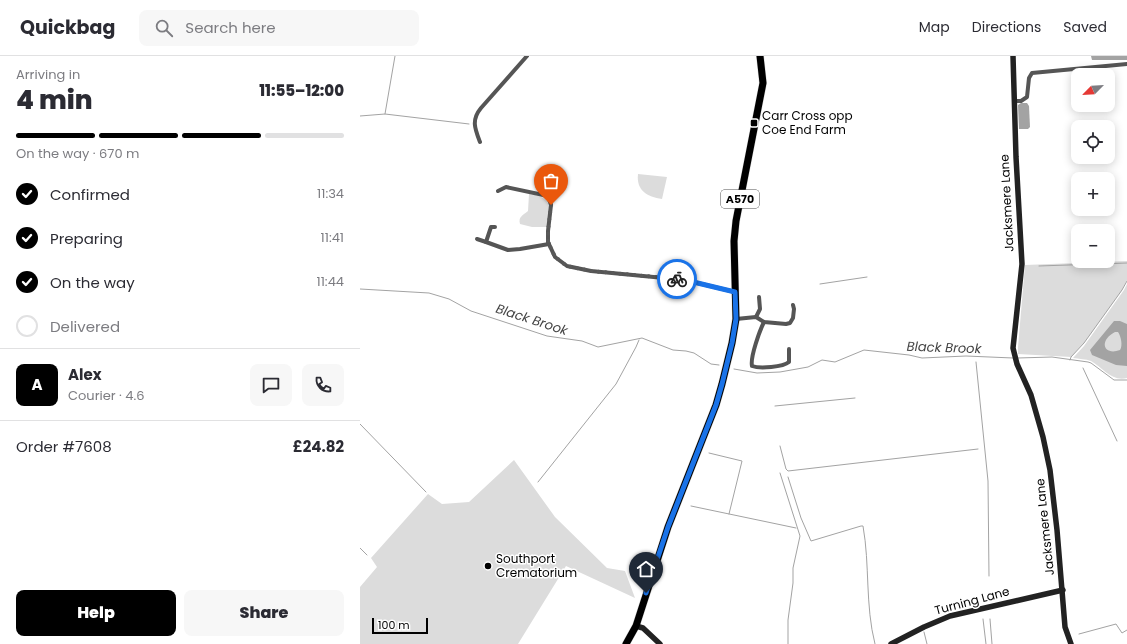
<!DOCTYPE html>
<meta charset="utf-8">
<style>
:root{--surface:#fff;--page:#f7f7f7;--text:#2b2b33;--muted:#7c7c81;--line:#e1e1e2;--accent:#000}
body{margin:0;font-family:Poppins,sans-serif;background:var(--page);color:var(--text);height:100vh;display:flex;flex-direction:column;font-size:15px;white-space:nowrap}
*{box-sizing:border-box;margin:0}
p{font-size:13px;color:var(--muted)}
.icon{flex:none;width:22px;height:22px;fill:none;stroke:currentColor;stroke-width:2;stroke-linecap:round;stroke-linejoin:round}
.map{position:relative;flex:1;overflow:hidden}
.details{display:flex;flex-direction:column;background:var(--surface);width:360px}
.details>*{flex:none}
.needle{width:26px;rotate:246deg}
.fabs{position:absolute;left:711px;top:12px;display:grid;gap:8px}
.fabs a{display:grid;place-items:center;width:44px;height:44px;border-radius:8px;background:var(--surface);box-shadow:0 2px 10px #0003;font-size:20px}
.scale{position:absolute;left:12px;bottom:10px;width:56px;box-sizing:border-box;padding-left:4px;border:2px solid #000;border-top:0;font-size:11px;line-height:14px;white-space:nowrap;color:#000;-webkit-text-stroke:3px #fff;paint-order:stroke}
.pin{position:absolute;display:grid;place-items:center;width:34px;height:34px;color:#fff;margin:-41px -17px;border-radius:50% 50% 50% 0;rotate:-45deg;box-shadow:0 0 4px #0007}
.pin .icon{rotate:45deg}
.courier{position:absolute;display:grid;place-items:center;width:40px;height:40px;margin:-20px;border:3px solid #1a73e8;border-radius:50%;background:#fff;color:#222;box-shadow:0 1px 5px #0007}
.overview em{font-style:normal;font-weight:800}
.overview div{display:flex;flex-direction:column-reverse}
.overview{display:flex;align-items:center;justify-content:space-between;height:68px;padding:0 16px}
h1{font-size:26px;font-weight:800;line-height:30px}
.bar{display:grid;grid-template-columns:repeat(4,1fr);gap:6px 4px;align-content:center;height:48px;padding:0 16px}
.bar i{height:5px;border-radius:3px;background:var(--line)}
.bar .active{background:var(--accent)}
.bar p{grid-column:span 4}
.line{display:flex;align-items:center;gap:10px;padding:0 16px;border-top:1px solid var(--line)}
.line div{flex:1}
.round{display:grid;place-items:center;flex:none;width:42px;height:42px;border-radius:8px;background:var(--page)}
ol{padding:0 16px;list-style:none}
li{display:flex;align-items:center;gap:12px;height:44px}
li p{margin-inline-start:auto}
li .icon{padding:4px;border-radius:50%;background:var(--accent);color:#fff;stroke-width:4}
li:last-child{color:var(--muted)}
li i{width:22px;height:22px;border:2px solid var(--line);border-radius:50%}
.button{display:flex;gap:8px;margin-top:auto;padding:8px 16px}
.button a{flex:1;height:46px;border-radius:8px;background:var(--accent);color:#fff;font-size:16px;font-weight:800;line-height:46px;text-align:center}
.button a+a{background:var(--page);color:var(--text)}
header{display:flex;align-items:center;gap:24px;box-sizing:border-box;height:56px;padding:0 20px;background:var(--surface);border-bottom:1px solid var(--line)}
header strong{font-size:19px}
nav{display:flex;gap:22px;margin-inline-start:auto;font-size:14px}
.search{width:280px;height:36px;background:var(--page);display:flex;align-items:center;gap:10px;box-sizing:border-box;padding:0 14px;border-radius:8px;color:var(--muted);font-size:15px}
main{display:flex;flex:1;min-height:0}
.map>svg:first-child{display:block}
.green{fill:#dcdcdc}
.water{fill:#a3a3a3;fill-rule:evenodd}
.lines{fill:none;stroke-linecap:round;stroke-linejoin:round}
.stream{stroke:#a3a3a3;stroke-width:1}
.highway-casing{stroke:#dbdbdb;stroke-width:8}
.street{stroke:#555;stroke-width:4}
.secondary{stroke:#222;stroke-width:5.5}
.highway{stroke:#000;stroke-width:7}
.done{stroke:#595959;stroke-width:4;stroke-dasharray:0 7.2}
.route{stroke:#1a73e8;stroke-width:5}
.poi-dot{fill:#000;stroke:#fff;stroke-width:1.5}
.labels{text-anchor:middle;stroke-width:3;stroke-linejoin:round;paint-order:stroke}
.shield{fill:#fff;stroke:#4c4c4c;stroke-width:1}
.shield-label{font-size:11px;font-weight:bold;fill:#000}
.poi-label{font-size:12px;fill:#000;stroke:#fff;text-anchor:start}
.street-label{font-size:12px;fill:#000;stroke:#fff}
.water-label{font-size:13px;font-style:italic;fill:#444;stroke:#fff}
</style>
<header>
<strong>Quickbag</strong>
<div class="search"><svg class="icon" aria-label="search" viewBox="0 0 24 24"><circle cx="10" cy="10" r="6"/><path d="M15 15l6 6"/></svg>Search here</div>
<nav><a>Map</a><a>Directions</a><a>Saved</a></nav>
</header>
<main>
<section class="details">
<div class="overview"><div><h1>4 min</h1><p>Arriving in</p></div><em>11:55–12:00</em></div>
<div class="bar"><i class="active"></i><i class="active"></i><i class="active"></i><i></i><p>On the way · 670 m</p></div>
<ol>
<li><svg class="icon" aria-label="check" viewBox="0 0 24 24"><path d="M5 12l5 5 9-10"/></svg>Confirmed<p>11:34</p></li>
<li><svg class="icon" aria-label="check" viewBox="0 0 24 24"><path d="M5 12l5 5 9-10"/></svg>Preparing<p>11:41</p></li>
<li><svg class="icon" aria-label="check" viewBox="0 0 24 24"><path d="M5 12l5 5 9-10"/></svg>On the way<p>11:44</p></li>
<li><i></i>Delivered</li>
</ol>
<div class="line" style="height:72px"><b class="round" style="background:var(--accent);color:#fff">A</b><div><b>Alex</b><p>Courier · 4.6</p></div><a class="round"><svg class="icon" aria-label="chat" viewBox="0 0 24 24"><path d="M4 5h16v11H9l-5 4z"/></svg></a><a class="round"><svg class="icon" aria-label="phone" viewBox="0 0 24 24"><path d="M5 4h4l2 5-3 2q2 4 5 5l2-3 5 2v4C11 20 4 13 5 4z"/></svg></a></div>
<div class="line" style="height:52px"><div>Order #7608</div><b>£24.82</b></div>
<div class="button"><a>Help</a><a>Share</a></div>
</section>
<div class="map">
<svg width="767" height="588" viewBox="0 0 767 588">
<rect width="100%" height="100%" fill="#fff"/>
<!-- green -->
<g class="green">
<path d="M 278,118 L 307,121 L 302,143 C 287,141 276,134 278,118 Z"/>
<path d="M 169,138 C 194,142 190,151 187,171 L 172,171 L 160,168 C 158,161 163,159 168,155 Z"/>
<path d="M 767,205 L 767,224 L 762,234 L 724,287 L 711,301 L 658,298 L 658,291 L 665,209 Z"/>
<path d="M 767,228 L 767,322 C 752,326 743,312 731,305 C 726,303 719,303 713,302 L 724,290 L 764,234 Z"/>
<path d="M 154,404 L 195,461 L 247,512 L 265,515 L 275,542 L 206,510 L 158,588 L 0,588 L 0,531 L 17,511 L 11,502 L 68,438 L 82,448 L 109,446 Z"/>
</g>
<!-- water -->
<g class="water">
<path d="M 731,0 L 767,0 L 767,4 L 732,4 Z"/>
<path d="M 661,47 L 667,47 L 669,50 L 670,71 L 668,73 L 659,73 L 658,49 Z"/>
<path d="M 754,265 L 760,265 L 767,268 L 767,310 L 756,309 L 732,299 L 730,294 ZM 755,276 L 758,276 C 761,280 763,290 760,294 C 744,300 738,285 755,276 Z"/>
</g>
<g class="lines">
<!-- stream -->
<g class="stream">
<path d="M 25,58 L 35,0"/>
<path d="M 0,60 L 25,58 L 109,68"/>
<path d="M 679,210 L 767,207"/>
<path d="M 460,228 L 507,221"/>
<path d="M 0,233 L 69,237 L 89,243 L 111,255 L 187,280 L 222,285 L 238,291 L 282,282 L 313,294 L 326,295 L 334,297 L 351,308 L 359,309"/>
<path d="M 658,302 L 692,301 L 728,306 L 731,307 L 754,324 L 767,324"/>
<path d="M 710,304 L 711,301 L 724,287 L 762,234 L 767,225"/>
<path d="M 616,306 L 628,425 L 629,520"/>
<path d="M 723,312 L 757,385"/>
<path d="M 374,313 L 397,317 L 420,316 L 448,311 L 462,304 L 475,306 L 504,294 L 549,299 L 562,302 L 606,300 L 653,302"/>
<path d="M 415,350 L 495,342"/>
<path d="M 0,368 L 66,436"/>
<path d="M 420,390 L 426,413 L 428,415 L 618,393"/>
<path d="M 349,397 L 382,405 L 369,458"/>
<path d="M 420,417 L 440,480 L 433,512 L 433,527 L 428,564 L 428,588"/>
<path d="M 428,421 L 441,462 L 451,485 L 501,470 L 503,470 C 510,509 505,549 515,588"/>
<path d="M 178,426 L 256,328 L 276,291 L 279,284"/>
<path d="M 331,450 L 436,472"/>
<path d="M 0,492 L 7,499"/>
<path d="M 623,563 L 626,588"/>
<path d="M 630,563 L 632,588"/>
<path d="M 564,576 L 567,588"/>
<path d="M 719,578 L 756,568 L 762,577 L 767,574"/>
</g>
<defs>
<path id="highway" d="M 266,588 L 276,570 L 308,471 L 356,349 L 362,328 L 372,287 L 376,263 L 374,185 L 376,165 L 403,27 L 400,0"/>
</defs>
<!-- highway casing -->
<use href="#highway" class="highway-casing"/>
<!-- street -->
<g class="street">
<path d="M 654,45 L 661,45 L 667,41 L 669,22 L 672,17 L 767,8"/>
<path d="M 120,86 C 115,73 111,64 121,52 L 167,0"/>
<path d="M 138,135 L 146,131 L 188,140 L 191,149 L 188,175 L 188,186 L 195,201 L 207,210 L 231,215 L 325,224 L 375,236"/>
<path d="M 135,171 L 131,171 L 126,186 L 148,194 L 160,193 L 189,188 L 188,186"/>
<path d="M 117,183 L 126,186"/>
<path d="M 396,261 L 400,253 L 399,241"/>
<path d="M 376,263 L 396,261 L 404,266 L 426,268 L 430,267 L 433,262 L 434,253 L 433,249"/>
<path d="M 404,266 C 400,274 390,301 392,310 C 400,313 423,311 429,306 L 429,293"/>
</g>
<!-- secondary -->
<g class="secondary">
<path d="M 653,0 L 656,101 L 662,208 L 653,292 L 657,308 L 671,339 L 683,381 L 690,414 L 697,474 L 705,571 L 711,588"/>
<path d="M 276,570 L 283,572 L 300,588"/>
<path d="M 531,588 L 564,571 L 590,560 L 703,534"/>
</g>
<!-- highway -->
<use href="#highway" class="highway"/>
</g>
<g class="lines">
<!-- done -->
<path class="done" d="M 191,149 L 188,175 L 188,186 L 195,201 L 207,210 L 231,215 L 317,223"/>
<!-- route -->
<path class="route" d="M 286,537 L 308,471 L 356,349 L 362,328 L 372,287 L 376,263 L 375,236 L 325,224 L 317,223"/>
</g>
<!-- markers -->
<g class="poi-dot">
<rect x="390" y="63" width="8" height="8" rx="2"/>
<circle cx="128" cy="510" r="4"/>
</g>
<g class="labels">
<!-- shield labels -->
<rect class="shield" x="361" y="134" width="38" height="18" rx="3"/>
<g class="shield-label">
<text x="380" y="147">A570</text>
</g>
<!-- poi labels -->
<g class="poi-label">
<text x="402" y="64">Carr Cross opp<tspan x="402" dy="14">Coe End Farm</tspan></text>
<text x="136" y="507">Southport<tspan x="136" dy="14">Crematorium</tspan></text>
</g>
<!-- street labels -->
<g class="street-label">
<text transform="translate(647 147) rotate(-93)" y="4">Jacksmere Lane</text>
<text transform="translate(685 471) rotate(-96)" y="4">Jacksmere Lane</text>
<text transform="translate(612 545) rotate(-15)" y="4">Turning Lane</text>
</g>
<!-- water labels -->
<g class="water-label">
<text transform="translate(172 263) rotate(18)" y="5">Black Brook</text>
<text transform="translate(584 291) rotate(2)" y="5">Black Brook</text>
</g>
</g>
</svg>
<div class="fabs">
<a><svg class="needle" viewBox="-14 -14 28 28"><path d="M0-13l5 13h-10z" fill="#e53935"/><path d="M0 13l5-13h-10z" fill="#7c7c81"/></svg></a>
<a><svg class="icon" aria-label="locate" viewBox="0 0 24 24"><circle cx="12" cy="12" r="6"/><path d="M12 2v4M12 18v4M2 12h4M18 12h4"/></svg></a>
<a>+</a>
<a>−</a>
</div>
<div class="scale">100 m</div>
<div class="pin" style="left:191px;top:149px;background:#ea580c"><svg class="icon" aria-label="bag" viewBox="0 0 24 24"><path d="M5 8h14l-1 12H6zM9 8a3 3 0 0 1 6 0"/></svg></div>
<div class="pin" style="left:286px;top:537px;background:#1f2937"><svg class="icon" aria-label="home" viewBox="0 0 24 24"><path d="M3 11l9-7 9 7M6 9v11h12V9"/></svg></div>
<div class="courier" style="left:317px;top:223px"><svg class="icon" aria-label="bike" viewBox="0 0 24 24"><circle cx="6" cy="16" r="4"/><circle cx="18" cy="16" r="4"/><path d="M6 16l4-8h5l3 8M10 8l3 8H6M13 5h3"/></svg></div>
</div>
</main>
